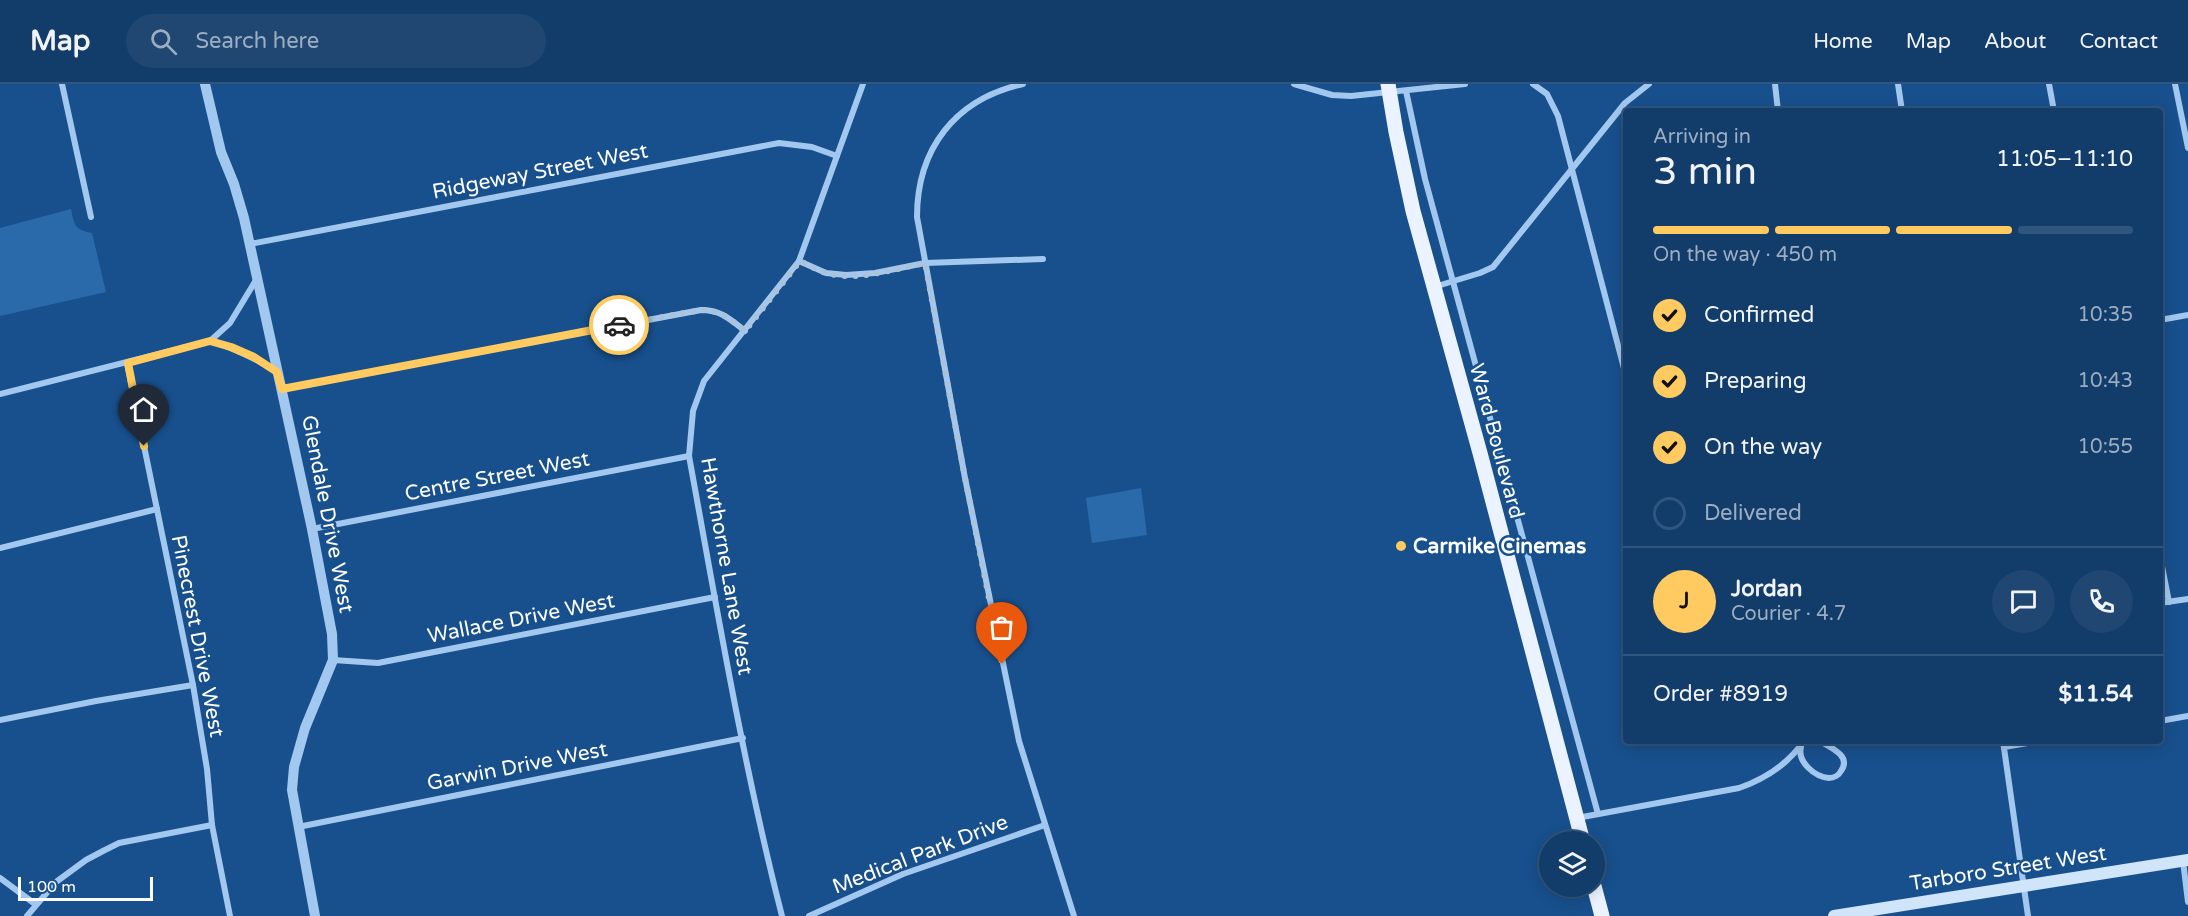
<!DOCTYPE html>
<meta charset="utf-8">
<style>
:root{--surface:#123c6a;--page:#1f4772;--text:#f1f3f6;--muted:#9cadc1;--line:#31567e;--accent:#ffca60}
body{margin:0;font-family:"Varela Round",sans-serif;background:var(--page);color:var(--text);height:100vh;display:flex;flex-direction:column;font-size:22px;white-space:nowrap}
*{box-sizing:border-box;margin:0}
p{font-size:20px;color:var(--muted)}
.icon{flex:none;width:33px;height:33px;fill:none;stroke:currentColor;stroke-width:2;stroke-linecap:round;stroke-linejoin:round}
.map{position:relative;flex:1;overflow:hidden}
.side{position:absolute;left:1623px;top:24px;width:540px;height:636px;display:flex;flex-direction:column;background:var(--surface);border-radius:6px;box-shadow:0 3px 15px #0003,0 0 0 2px var(--line)}
.side>*{flex:none}
.tools{position:absolute;left:1539px;top:747px;display:grid;gap:12px}
.tools a{display:grid;place-items:center;width:66px;height:66px;border-radius:50%;background:var(--surface);box-shadow:0 3px 15px #0003,0 0 0 2px var(--line);font-size:30px}
.scale{position:absolute;left:18px;bottom:15px;width:135px;box-sizing:border-box;padding-left:6px;border:3px solid #fff;border-top:0;font-size:16px;line-height:21px;white-space:nowrap;color:#fff;-webkit-text-stroke:4px #18508d;paint-order:stroke}
.pin{position:absolute;display:grid;place-items:center;width:51px;height:51px;color:#fff;margin:-62px -26px;border-radius:50% 50% 50% 0;rotate:-45deg;box-shadow:0 0 6px #0007}
.pin .icon{rotate:45deg}
.courier{position:absolute;display:grid;place-items:center;width:60px;height:60px;margin:-30px;border:4px solid #ffca60;border-radius:50%;background:#fff;color:#222;box-shadow:0 2px 8px #0007}
.headline em{font-style:normal;font-weight:600}
.headline div{display:flex;flex-direction:column-reverse}
.headline{display:flex;align-items:center;justify-content:space-between;height:102px;padding:0 30px}
h1{font-size:39px;font-weight:600;line-height:45px}
.bar{display:grid;grid-template-columns:repeat(4,1fr);gap:9px 6px;align-content:center;height:72px;padding:0 30px}
.bar i{height:8px;border-radius:4px;background:var(--line)}
.bar .selected{background:var(--accent)}
.bar p{grid-column:span 4}
.line{display:flex;align-items:center;gap:15px;padding:0 30px;border-top:2px solid var(--line)}
.line div{flex:1}
.round{display:grid;place-items:center;flex:none;width:63px;height:63px;border-radius:32px;background:var(--page)}
ol{padding:0 30px;list-style:none}
li{display:flex;align-items:center;gap:18px;height:66px}
li p{margin-inline-start:auto}
li .icon{padding:6px;border-radius:50%;background:var(--accent);color:#111;stroke-width:4}
li:last-child{color:var(--muted)}
li i{width:33px;height:33px;border:3px solid var(--line);border-radius:50%}
header{display:flex;align-items:center;gap:36px;box-sizing:border-box;height:84px;padding:0 30px;background:var(--surface);border-bottom:2px solid var(--line)}
header strong{font-size:28px}
nav{display:flex;gap:33px;margin-inline-start:auto;font-size:21px}
.search{width:420px;height:54px;background:var(--page);display:flex;align-items:center;gap:15px;box-sizing:border-box;padding:0 21px;border-radius:33px;color:var(--muted);font-size:22px}
.map>svg:first-child{display:block}
.green{fill:#2a6aab}
.lines{fill:none;stroke-linecap:round;stroke-linejoin:round}
.minor{stroke:#a3c8ef;stroke-width:6}
.tertiary{stroke:#a3c8ef;stroke-width:10}
.secondary{stroke:#d0e4fa;stroke-width:12}
.primary{stroke:#eaf3ff;stroke-width:15}
.done{stroke:#aec2d7;stroke-width:6;stroke-dasharray:0 10.8}
.route{stroke:#ffca60;stroke-width:8}
.poi-dot{fill:#ffca60;stroke:#18508d;stroke-width:2}
.labels{text-anchor:middle;stroke-width:5;stroke-linejoin:round;paint-order:stroke}
.street-label{font-size:21px;fill:#fff;stroke:#18508d}
.poi-label{font-size:21px;font-weight:bold;fill:#fff;stroke:#18508d;text-anchor:start}
</style>
<header>
<strong>Map</strong>
<div class="search"><svg class="icon" aria-label="search" viewBox="0 0 24 24"><circle cx="10" cy="10" r="6"/><path d="M15 15l6 6"/></svg>Search here</div>
<nav><a>Home</a><a>Map</a><a>About</a><a>Contact</a></nav>
</header>
<div class="map">
<svg width="2188" height="832" viewBox="0 0 2188 832">
<rect width="100%" height="100%" fill="#18508d"/>
<!-- green -->
<g class="green">
<path d="M 71,125 C 74,141 75,146 92,149 L 106,208 L 0,232 L 0,144 Z"/>
<path d="M 1141,404 L 1147,451 L 1092,459 L 1086,414 Z"/>
</g>
<g class="lines">
<!-- minor -->
<g class="minor">
<path d="M 62,0 L 91,133"/>
<path d="M 1023,0 C 955,15 917,65 917,133 L 965,394 L 1019,657 L 1074,832"/>
<path d="M 1294,0 L 1332,11 L 1351,12 L 1465,0"/>
<path d="M 1533,0 L 1547,10 L 1558,32 L 1626,292"/>
<path d="M 1775,0 L 1778,27"/>
<path d="M 1898,0 L 1902,27"/>
<path d="M 2049,0 L 2054,27"/>
<path d="M 2175,0 L 2188,64"/>
<path d="M 1406,7 L 1425,95 L 1598,730"/>
<path d="M 250,160 L 779,59 L 812,63 L 837,72"/>
<path d="M 799,177 L 826,189 L 846,191 L 875,189 L 925,179 L 1043,175"/>
<path d="M 1434,203 L 1480,189 L 1493,183 L 1625,19 L 1649,0"/>
<path d="M 2160,236 L 2188,231"/>
<path d="M 210,257 C 235,264 255,274 277,288"/>
<path d="M 127,279 L 193,601 L 207,685 L 212,741 L 230,832"/>
<path d="M 282,305 L 701,226 C 721,226 730,235 745,247"/>
<path d="M 0,310 L 210,257 L 230,239 L 256,196"/>
<path d="M 312,445 L 689,372"/>
<path d="M 0,464 L 157,425"/>
<path d="M 2160,472 L 2169,518"/>
<path d="M 2160,519 L 2188,515"/>
<path d="M 333,576 L 378,579 L 715,513"/>
<path d="M 0,636 L 96,617 L 193,601"/>
<path d="M 2160,637 L 2188,632"/>
<path d="M 2003,657 L 2028,832"/>
<path d="M 1801,663 C 1797,678 1815,693 1829,694 C 1834,694 1839,691 1841,687 C 1852,672 1830,663 1820,657"/>
<path d="M 2004,663 L 2039,657"/>
<path d="M 1577,734 L 1739,704 C 1765,695 1788,680 1804,657"/>
<path d="M 298,743 L 743,654"/>
<path d="M 2183,777 L 2188,818"/>
<path d="M 0,794 L 35,820"/>
<path d="M 27,832 L 56,798 L 86,776 L 103,767 L 119,759 L 212,741"/>
<path d="M 782,832 C 743,680 717,525 689,372 L 693,327 L 704,297 L 799,177 L 863,0"/>
<path d="M 809,832 L 903,790 L 1045,741"/>
</g>
<!-- tertiary -->
<path class="tertiary" d="M 205,0 L 221,68 L 234,100 L 244,134 L 312,445 L 332,550 L 333,576 L 305,644 L 294,683 L 292,706 L 315,832"/>
<!-- secondary -->
<path class="secondary" d="M 1834,832 L 2188,776"/>
<!-- primary -->
<g class="primary">
<path d="M 1388,0 L 1396,48 L 1413,127 L 1480,369 L 1583,758"/>
<path d="M 1594,802 L 1602,832"/>
</g>
</g>
<g class="lines">
<!-- done -->
<path class="done" d="M 619,241 L 701,226 C 721,226 730,235 745,247 L 800,177 C 808,181 817,186 826,189 C 857,198 894,185 925,179 L 965,394 L 1002,580"/>
<!-- route -->
<path class="route" d="M 144,362 L 128,279 L 210,257 L 231,263 L 254,273 L 277,288 L 282,305 L 619,241"/>
</g>
<!-- markers -->
<circle class="poi-dot" cx="1401" cy="462" r="6"/>
<g class="labels">
<!-- street labels -->
<g class="street-label">
<text transform="translate(540 87) rotate(-11)" y="7">Ridgeway Street West</text>
<text transform="translate(1497 357) rotate(75)" y="7">Ward Boulevard</text>
<text transform="translate(497 392) rotate(-11)" y="7">Centre Street West</text>
<text transform="translate(328 430) rotate(79)" y="7">Glendale Drive West</text>
<text transform="translate(727 482) rotate(80)" y="7">Hawthorne Lane West</text>
<text transform="translate(521 534) rotate(-11)" y="7">Wallace Drive West</text>
<text transform="translate(198 552) rotate(79)" y="7">Pinecrest Drive West</text>
<text transform="translate(517 682) rotate(-11)" y="7">Garwin Drive West</text>
<text transform="translate(920 770) rotate(-21)" y="7">Medical Park Drive</text>
<text transform="translate(2008 784) rotate(-9)" y="7">Tarboro Street West</text>
</g>
<!-- poi labels -->
<g class="poi-label">
<text x="1413" y="469">Carmike Cinemas</text>
</g>
</g>
</svg>
<div class="tools">
<a><svg class="icon" aria-label="layers" viewBox="0 0 24 24"><path d="M12 4l9 5-9 5-9-5zM3 14l9 5 9-5"/></svg></a>
</div>
<div class="scale">100 m</div>
<div class="pin" style="left:1002px;top:580px;background:#ea580c"><svg class="icon" aria-label="bag" viewBox="0 0 24 24"><path d="M5 8h14l-1 12H6zM9 8a3 3 0 0 1 6 0"/></svg></div>
<div class="pin" style="left:144px;top:362px;background:#1f2937"><svg class="icon" aria-label="home" viewBox="0 0 24 24"><path d="M3 11l9-7 9 7M6 9v11h12V9"/></svg></div>
<div class="courier" style="left:619px;top:241px"><svg class="icon" aria-label="car" viewBox="0 0 24 24"><path d="M5 17H2v-5l4-1 3-4h7l3 4 3 1v5h-3M9 17h6M6 11h13"/><circle cx="7" cy="17" r="2"/><circle cx="17" cy="17" r="2"/></svg></div>
<section class="side">
<div class="headline"><div><h1>3 min</h1><p>Arriving in</p></div><em>11:05–11:10</em></div>
<div class="bar"><i class="selected"></i><i class="selected"></i><i class="selected"></i><i></i><p>On the way · 450 m</p></div>
<ol>
<li><svg class="icon" aria-label="check" viewBox="0 0 24 24"><path d="M5 12l5 5 9-10"/></svg>Confirmed<p>10:35</p></li>
<li><svg class="icon" aria-label="check" viewBox="0 0 24 24"><path d="M5 12l5 5 9-10"/></svg>Preparing<p>10:43</p></li>
<li><svg class="icon" aria-label="check" viewBox="0 0 24 24"><path d="M5 12l5 5 9-10"/></svg>On the way<p>10:55</p></li>
<li><i></i>Delivered</li>
</ol>
<div class="line" style="height:108px"><b class="round" style="background:var(--accent);color:#111">J</b><div><b>Jordan</b><p>Courier · 4.7</p></div><a class="round"><svg class="icon" aria-label="chat" viewBox="0 0 24 24"><path d="M4 5h16v11H9l-5 4z"/></svg></a><a class="round"><svg class="icon" aria-label="phone" viewBox="0 0 24 24"><path d="M5 4h4l2 5-3 2q2 4 5 5l2-3 5 2v4C11 20 4 13 5 4z"/></svg></a></div>
<div class="line" style="height:78px"><div>Order #8919</div><b>$11.54</b></div>
</section>
</div>
